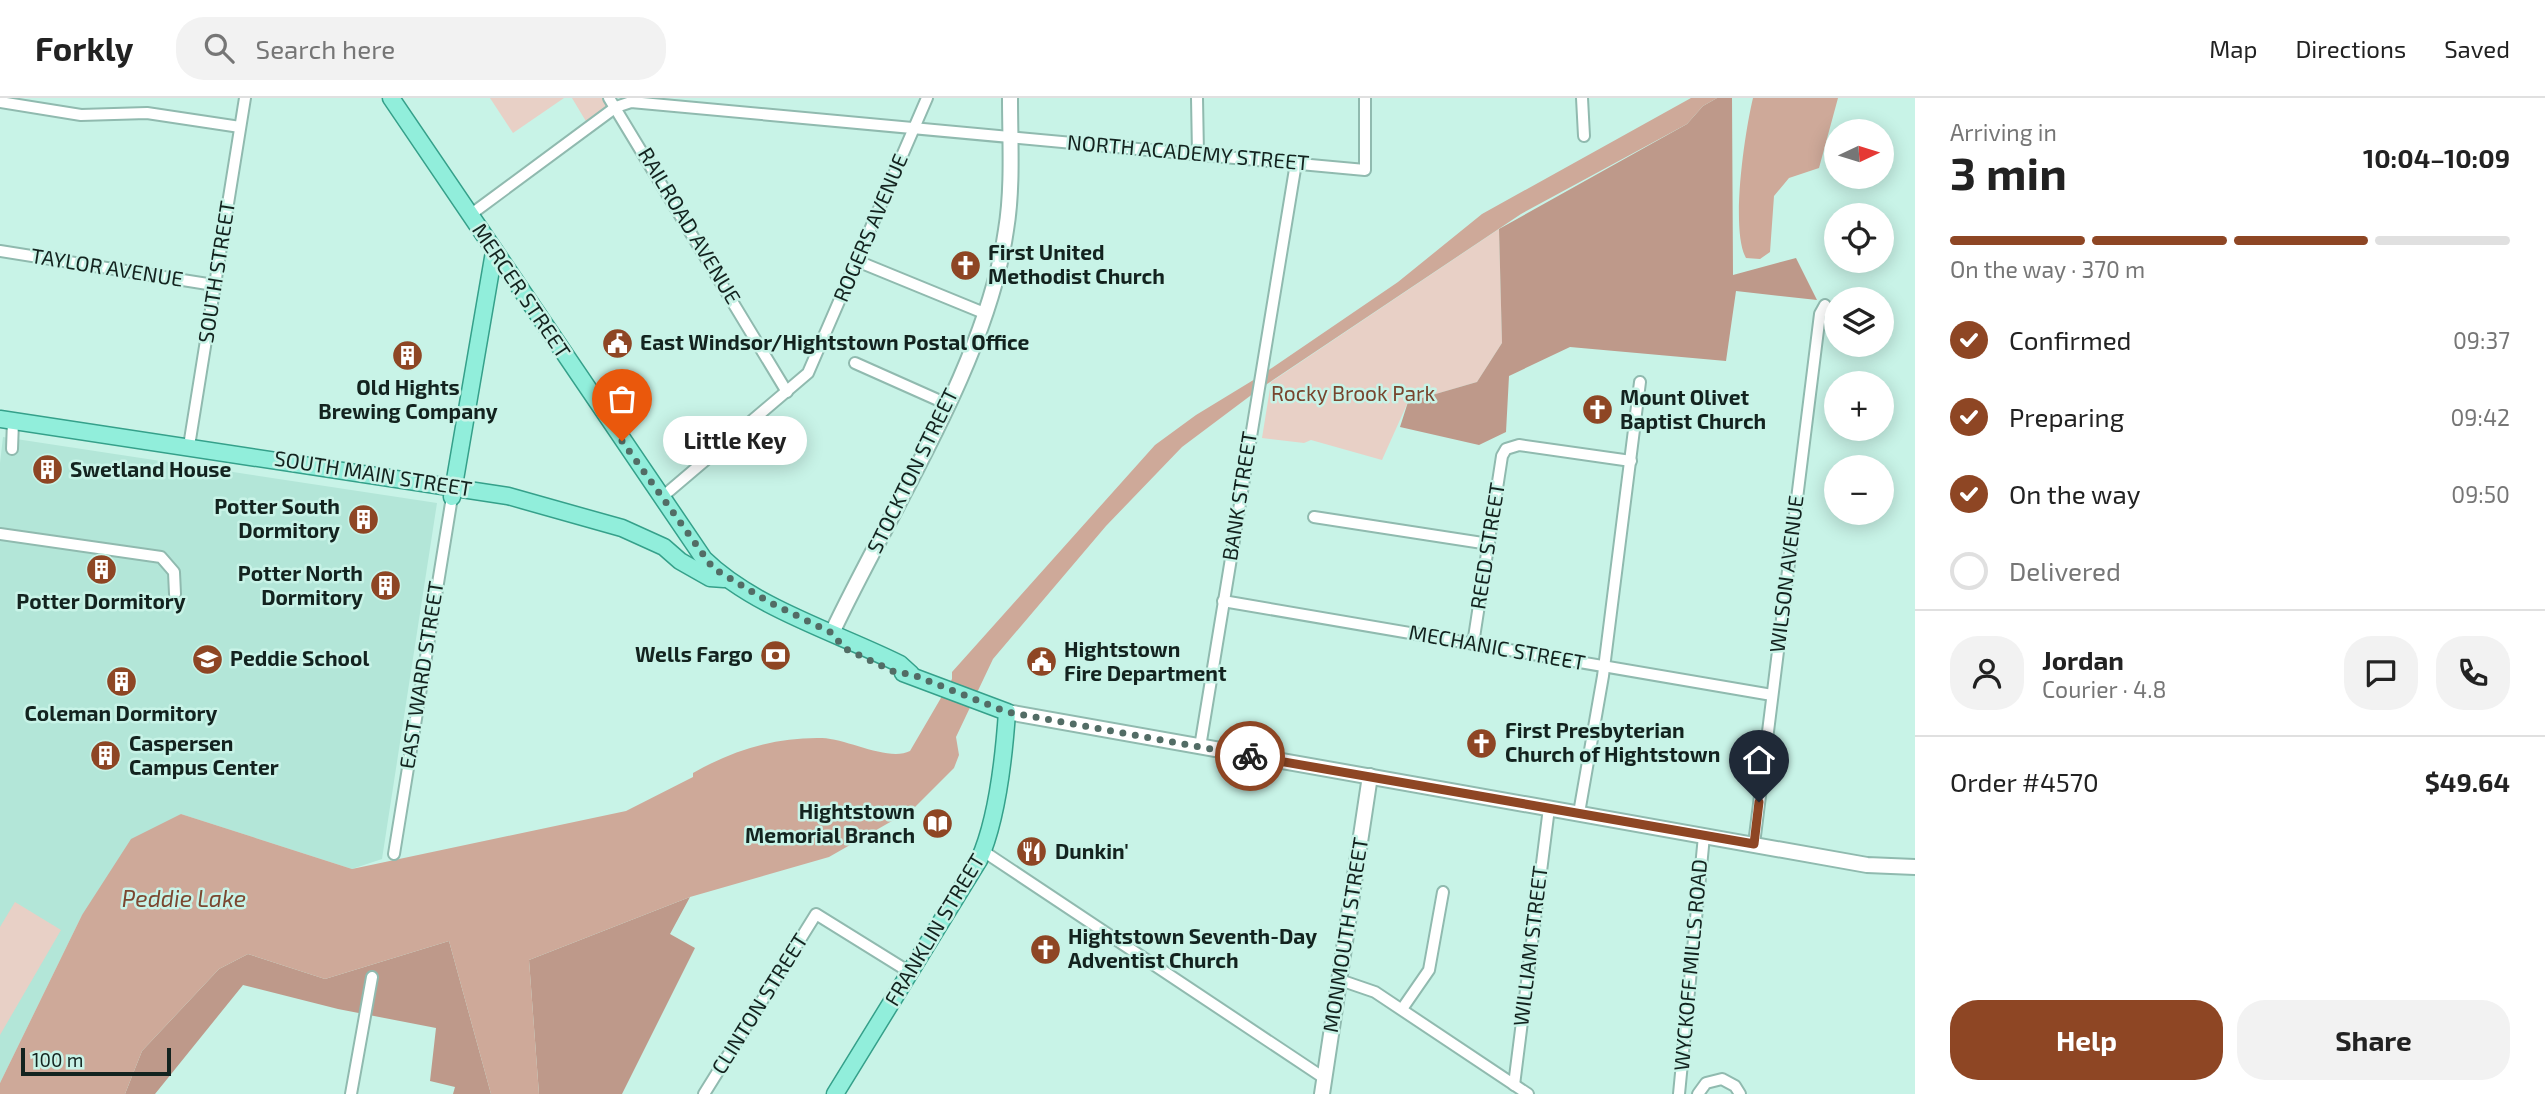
<!DOCTYPE html>
<meta charset="utf-8">
<style>
:root{--surface:#fff;--page:#f2f2f2;--text:#222;--muted:#767676;--line:#e0e0e0;--accent:#8e4624}
body{margin:0;font-family:"Exo 2",sans-serif;background:var(--page);color:var(--text);height:100vh;display:flex;flex-direction:column;font-size:26px;white-space:nowrap}
*{box-sizing:border-box;margin:0}
p{font-size:23px;color:var(--muted)}
.icon{flex:none;width:38px;height:38px;fill:none;stroke:currentColor;stroke-width:2;stroke-linecap:round;stroke-linejoin:round}
.map{position:relative;flex:1;overflow:hidden}
.details{display:flex;flex-direction:column;background:var(--surface);width:630px}
.details>*{flex:none}
.needle{width:46px;rotate:86deg}
.fabs{position:absolute;left:1824px;top:21px;display:grid;gap:14px}
.fabs a{display:grid;place-items:center;width:70px;height:70px;border-radius:50%;background:var(--surface);box-shadow:0 4px 18px #0003;font-size:35px}
.scale{position:absolute;left:21px;bottom:18px;width:150px;box-sizing:border-box;padding-left:7px;border:4px solid #13231f;border-top:0;font-size:19px;line-height:24px;white-space:nowrap;color:#13231f;-webkit-text-stroke:5px #c8f3e7;paint-order:stroke}
.pin{position:absolute;display:grid;place-items:center;width:60px;height:60px;color:#fff;margin:-72px -30px;border-radius:50% 50% 50% 0;rotate:-45deg;box-shadow:0 0 7px #0007}
.pin .icon{rotate:45deg}
.courier{position:absolute;display:grid;place-items:center;width:70px;height:70px;margin:-35px;border:5px solid #8e4624;border-radius:50%;background:#fff;color:#222;box-shadow:0 2px 9px #0007}
.bubble{position:absolute;height:49px;border-radius:24px;background:var(--surface);box-shadow:0 4px 18px #0003;font-size:23px;font-weight:700;line-height:49px;text-align:center}
.summary em{font-style:normal;font-weight:700}
.summary div{display:flex;flex-direction:column-reverse}
.summary{display:flex;align-items:center;justify-content:space-between;height:119px;padding:0 35px}
h1{font-size:46px;font-weight:700;line-height:52px}
.bar{display:grid;grid-template-columns:repeat(4,1fr);gap:10px 7px;align-content:center;height:84px;padding:0 35px}
.bar i{height:9px;border-radius:5px;background:var(--line)}
.bar .on{background:var(--accent)}
.bar p{grid-column:span 4}
.line{display:flex;align-items:center;gap:18px;padding:0 35px;border-top:2px solid var(--line)}
.line div{flex:1}
.round{display:grid;place-items:center;flex:none;width:74px;height:74px;border-radius:28px;background:var(--page)}
ol{padding:0 35px;list-style:none}
li{display:flex;align-items:center;gap:21px;height:77px}
li p{margin-inline-start:auto}
li .icon{padding:7px;border-radius:50%;background:var(--accent);color:#fff;stroke-width:4}
li:last-child{color:var(--muted)}
li i{width:38px;height:38px;border:4px solid var(--line);border-radius:50%}
.primary-button{display:flex;gap:14px;margin-top:auto;padding:14px 35px}
.primary-button a{flex:1;height:80px;border-radius:28px;background:var(--accent);color:#fff;font-size:28px;font-weight:700;line-height:80px;text-align:center}
.primary-button a+a{background:var(--page);color:var(--text)}
header{display:flex;align-items:center;gap:42px;box-sizing:border-box;height:98px;padding:0 35px;background:var(--surface);border-bottom:2px solid var(--line)}
header strong{font-size:33px}
nav{display:flex;gap:38px;margin-inline-start:auto;font-size:24px}
.search{width:490px;height:63px;background:var(--page);display:flex;align-items:center;gap:18px;box-sizing:border-box;padding:0 24px;border-radius:28px;color:var(--muted);font-size:26px}
main{display:flex;flex:1;min-height:0}
.map>svg:first-child{display:block}
.built{fill:#b3e6d8}
.green{fill:#e8d0c6}
.forest{fill:#be998a}
.water{fill:#cea999}
.lines{fill:none;stroke-linecap:round;stroke-linejoin:round}
.street-casing{stroke:#90baaf;stroke-width:14}
.secondary-casing{stroke:#90baaf;stroke-width:18}
.primary-casing{stroke:#35a08a;stroke-width:19}
.street{stroke:#fff;stroke-width:10}
.secondary{stroke:#fff;stroke-width:14}
.primary{stroke:#91eedb;stroke-width:16}
.done{stroke:#526c65;stroke-width:7;stroke-dasharray:0 12.6}
.route{stroke:#8e4624;stroke-width:9}
.labels{text-anchor:middle;stroke-width:5;stroke-linejoin:round;paint-order:stroke}
.street-label{font-size:21px;fill:#13231f;stroke:#c8f3e7}
.poi-label{font-size:21px;font-weight:bold;fill:#13231f;stroke:#c8f3e7;text-anchor:start}
.park-label{font-size:21px;fill:#78452e;stroke:#c8f3e7}
.water-label{font-size:23px;font-style:italic;fill:#7b4730;stroke:#c8f3e7}
</style>
<header>
<strong>Forkly</strong>
<div class="search"><svg class="icon" aria-label="search" viewBox="0 0 24 24"><circle cx="10" cy="10" r="6"/><path d="M15 15l6 6"/></svg>Search here</div>
<nav><a>Map</a><a>Directions</a><a>Saved</a></nav>
</header>
<main>
<div class="map">
<svg width="1915" height="996" viewBox="0 0 1915 996">
<rect width="100%" height="100%" fill="#c8f3e7"/>
<!-- built -->
<path class="built" d="M 3,339 L 437,405 L 382,761 L 352,771 L 181,716 L 82,817 L 0,985 L 0,365 Z"/>
<!-- green -->
<g class="green">
<path d="M 490,0 L 564,0 L 513,35 Z"/>
<path d="M 572,0 L 604,0 L 609,9 L 587,25 Z"/>
<path d="M 1499,131 L 1502,245 L 1477,284 L 1408,304 L 1382,362 L 1311,342 L 1304,345 L 1262,340 L 1271,284 Z"/>
<path d="M 15,804 L 61,832 L 0,937 L 0,829 Z"/>
</g>
<!-- forest -->
<g class="forest">
<path d="M 1717,0 L 1732,0 L 1733,177 L 1796,160 L 1817,202 L 1736,193 L 1726,263 L 1570,249 L 1509,278 L 1506,334 L 1479,347 L 1400,329 L 1408,304 L 1477,284 L 1502,245 L 1499,131 L 1687,26 L 1703,8 Z"/>
<path d="M 690,799 L 670,836 L 695,850 L 622,996 L 539,996 L 529,862 Z"/>
<path d="M 449,843 L 491,996 L 453,996 L 455,989 L 430,983 L 436,930 L 338,911 L 243,887 L 155,996 L 125,996 L 142,953 L 219,871 L 248,856 L 325,881 Z"/>
</g>
<!-- water -->
<g class="water">
<path d="M 1691,0 L 1717,0 L 1703,8 L 1687,26 L 1521,116 L 1258,292 L 1182,349 L 1106,428 L 993,561 L 956,639 L 959,657 L 954,670 L 913,711 L 829,759 L 690,799 L 529,862 L 539,996 L 491,996 L 449,843 L 325,881 L 248,856 L 219,871 L 142,953 L 125,996 L 0,996 L 0,985 L 82,817 L 131,741 L 181,716 L 352,771 L 626,713 L 693,679 L 693,675 C 733,652 776,639 822,640 C 848,641 889,664 910,653 L 952,581 L 952,574 L 1155,347 L 1196,317 L 1260,278 L 1398,184 L 1482,116 Z"/>
<path d="M 1753,0 L 1838,0 L 1819,70 L 1789,80 L 1774,98 L 1770,154 L 1760,161 L 1746,160 C 1730,132 1745,33 1753,0 Z"/>
</g>
<g class="lines">
<defs>
<g id="street">
<path d="M 609,0 L 787,294"/>
<path d="M 1197,0 L 1198,56"/>
<path d="M 1582,0 L 1584,38"/>
<path d="M 0,4 L 81,17 L 147,15 L 240,29"/>
<path d="M 470,117 L 616,9 L 631,4 L 1365,72 L 1365,0"/>
<path d="M 0,153 L 214,187"/>
<path d="M 857,163 L 984,215"/>
<path d="M 855,265 L 947,306"/>
<path d="M 189,348 L 245,0"/>
<path d="M 12,351 L 13,323"/>
<path d="M 661,400 L 808,275 L 927,0"/>
<path d="M 1314,419 L 1489,446"/>
<path d="M 0,436 L 161,459 L 174,474 L 175,496"/>
<path d="M 1223,503 L 1772,597"/>
<path d="M 1473,546 L 1502,358 L 1506,351 L 1519,347 L 1631,363"/>
<path d="M 1200,649 L 1296,65"/>
<path d="M 1579,715 L 1603,578 L 1640,284"/>
<path d="M 1754,746 L 1820,216 L 1825,207"/>
<path d="M 983,753 L 1324,980"/>
<path d="M 394,756 L 452,399"/>
<path d="M 1340,882 L 1375,894 L 1528,996"/>
<path d="M 1402,911 L 1429,872 L 1443,794"/>
<path d="M 1514,987 L 1549,710"/>
<path d="M 351,996 L 372,879"/>
<path d="M 704,996 L 816,816 L 911,875"/>
<path d="M 1679,996 L 1704,738"/>
<path d="M 1698,996 L 1706,985 L 1722,981 L 1735,988 L 1740,996"/>
</g>
<g id="secondary">
<path d="M 832,535 C 889,413 987,266 1006,132 C 1013,90 1010,43 1010,0"/>
<path d="M 1007,614 L 1867,767 L 1915,769"/>
<path d="M 1322,996 L 1370,678"/>
</g>
<g id="primary">
<path d="M 391,0 L 704,461 C 754,510 838,535 900,566 L 911,576"/>
<path d="M 0,321 L 508,398 L 622,430 L 664,449 L 680,463 L 710,480 L 724,481"/>
<path d="M 452,399 L 494,154"/>
<path d="M 835,996 L 979,762 C 997,722 1004,658 1007,614 L 903,575"/>
</g>
</defs>
<!-- street casing -->
<use href="#street" class="street-casing"/>
<!-- secondary casing -->
<use href="#secondary" class="secondary-casing"/>
<!-- primary casing -->
<use href="#primary" class="primary-casing"/>
<!-- street -->
<use href="#street" class="street"/>
<!-- secondary -->
<use href="#secondary" class="secondary"/>
<!-- primary -->
<use href="#primary" class="primary"/>
</g>
<g class="lines">
<!-- done -->
<path class="done" d="M 622,343 L 713,470 L 769,504 L 832,535 L 844,550 L 897,575 L 911,576 L 1007,614 L 1250,658"/>
<!-- route -->
<path class="route" d="M 1250,658 L 1754,746 L 1759,704"/>
</g>
<!-- icons -->
<defs>
<symbol id="church-disc" viewBox="-11 -11 22 22"><circle r="9.5" fill="#8e4624" stroke="#c8f3e7"/><path d="M-1.2-6h2.4v3.5h3.3v2.4h-3.3V6h-2.4V-.1h-3.3v-2.4h3.3Z" fill="#fff"/></symbol>
<symbol id="civic-disc" viewBox="-11 -11 22 22"><circle r="9.5" fill="#8e4624" stroke="#c8f3e7"/><path d="M-.6-6.5H3V-4.5H.6V-3L4-1V1h2V6H-6V1h2V-1L-.6-3ZM-1.2 2.5V6h2.4V2.5Z" fill="#fff"/></symbol>
<symbol id="building-disc" viewBox="-11 -11 22 22"><circle r="9.5" fill="#8e4624" stroke="#c8f3e7"/><path d="M-4-6H4V6H1V3H-1V6H-4ZM-2.5-4.3h1.7v1.8h-1.7ZM.8-4.3h1.7v1.8H.8ZM-2.5-1h1.7V.8h-1.7ZM.8-1h1.7V.8H.8Z" fill="#fff"/></symbol>
<symbol id="bank-disc" viewBox="-11 -11 22 22"><circle r="9.5" fill="#8e4624" stroke="#c8f3e7"/><path d="M-6-4H6V4H-6ZM0-2.3a2.3 2.3 0 1 0 0 4.6a2.3 2.3 0 1 0 0-4.6Z" fill="#fff"/></symbol>
<symbol id="school-disc" viewBox="-11 -11 22 22"><circle r="9.5" fill="#8e4624" stroke="#c8f3e7"/><path d="M0-5L7-2L0 1L-7-2ZM-4 1L0 2.5L4 1V4Q0 6-4 4Z" fill="#fff"/></symbol>
<symbol id="library-disc" viewBox="-11 -11 22 22"><circle r="9.5" fill="#8e4624" stroke="#c8f3e7"/><path d="M-6-4Q-3-5.5-.7-3.5V5Q-3 3-6 4ZM6-4Q3-5.5 .7-3.5V5Q3 3 6 4Z" fill="#fff"/></symbol>
<symbol id="restaurant-disc" viewBox="-11 -11 22 22"><circle r="9.5" fill="#8e4624" stroke="#c8f3e7"/><path d="M-5-6h1v4h1v-4h1v4h1v-4h1v5L-1.5 .5V6h-2V.5L-5-1ZM5-6V6H3V1.5H1.5Q1.5-4 5-6Z" fill="#fff"/></symbol>
</defs>
<g fill-rule="evenodd">
<use href="#church-disc" x="948" y="150" width="35" height="35"/>
<use href="#civic-disc" x="600" y="228" width="35" height="35"/>
<use href="#building-disc" x="390" y="240" width="35" height="35"/>
<use href="#church-disc" x="1580" y="294" width="35" height="35"/>
<use href="#building-disc" x="30" y="354" width="35" height="35"/>
<use href="#building-disc" x="346" y="404" width="35" height="35"/>
<use href="#building-disc" x="84" y="454" width="35" height="35"/>
<use href="#building-disc" x="368" y="470" width="35" height="35"/>
<use href="#bank-disc" x="758" y="540" width="35" height="35"/>
<use href="#school-disc" x="190" y="544" width="35" height="35"/>
<use href="#civic-disc" x="1024" y="546" width="35" height="35"/>
<use href="#building-disc" x="104" y="566" width="35" height="35"/>
<use href="#church-disc" x="1464" y="628" width="35" height="35"/>
<use href="#building-disc" x="88" y="640" width="35" height="35"/>
<use href="#library-disc" x="920" y="708" width="35" height="35"/>
<use href="#restaurant-disc" x="1014" y="736" width="35" height="35"/>
<use href="#church-disc" x="1028" y="834" width="35" height="35"/>
</g>
<g class="labels">
<!-- street labels -->
<g class="street-label">
<text transform="translate(1188 55) rotate(5)" y="7">NORTH ACADEMY STREET</text>
<text transform="translate(689 128) rotate(59)" y="7">RAILROAD AVENUE</text>
<text transform="translate(871 130) rotate(-67)" y="7">ROGERS AVENUE</text>
<text transform="translate(107 170) rotate(9)" y="7">TAYLOR AVENUE</text>
<text transform="translate(217 174) rotate(-81)" y="7">SOUTH STREET</text>
<text transform="translate(521 193) rotate(56)" y="7">MERCER STREET</text>
<text transform="translate(913 373) rotate(-64)" y="7">STOCKTON STREET</text>
<text transform="translate(373 376) rotate(9)" y="7">SOUTH MAIN STREET</text>
<text transform="translate(1240 398) rotate(-81)" y="7">BANK STREET</text>
<text transform="translate(1488 448) rotate(-81)" y="7">REED STREET</text>
<text transform="translate(1787 476) rotate(-83)" y="7">WILSON AVENUE</text>
<text transform="translate(1497 550) rotate(10)" y="7">MECHANIC STREET</text>
<text transform="translate(422 577) rotate(-81)" y="7">EAST WARD STREET</text>
<text transform="translate(935 832) rotate(-59)" y="7">FRANKLIN STREET</text>
<text transform="translate(1346 837) rotate(-81)" y="7">MONMOUTH STREET</text>
<text transform="translate(1531 848) rotate(-83)" y="7">WILLIAM STREET</text>
<text transform="translate(1691 867) rotate(-85)" y="7">WYCKOFF MILLS ROAD</text>
<text transform="translate(760 906) rotate(-58)" y="7">CLINTON STREET</text>
</g>
<!-- poi labels -->
<g class="poi-label">
<text x="988" y="162">First United<tspan x="988" dy="24">Methodist Church</tspan></text>
<text x="640" y="252">East Windsor/Hightstown Postal Office</text>
<text x="408" y="297" text-anchor="middle">Old Hights<tspan x="408" dy="24">Brewing Company</tspan></text>
<text x="1620" y="307">Mount Olivet<tspan x="1620" dy="24">Baptist Church</tspan></text>
<text x="70" y="379">Swetland House</text>
<text x="340" y="416" text-anchor="end">Potter South<tspan x="340" dy="24">Dormitory</tspan></text>
<text x="363" y="483" text-anchor="end">Potter North<tspan x="363" dy="24">Dormitory</tspan></text>
<text x="101" y="511" text-anchor="middle">Potter Dormitory</text>
<text x="1064" y="559">Hightstown<tspan x="1064" dy="24">Fire Department</tspan></text>
<text x="753" y="564" text-anchor="end">Wells Fargo</text>
<text x="230" y="568">Peddie School</text>
<text x="121" y="623" text-anchor="middle">Coleman Dormitory</text>
<text x="1505" y="640">First Presbyterian<tspan x="1505" dy="24">Church of Hightstown</tspan></text>
<text x="129" y="653">Caspersen<tspan x="129" dy="24">Campus Center</tspan></text>
<text x="915" y="721" text-anchor="end">Hightstown<tspan x="915" dy="24">Memorial Branch</tspan></text>
<text x="1055" y="761">Dunkin'</text>
<text x="1068" y="846">Hightstown Seventh-Day<tspan x="1068" dy="24">Adventist Church</tspan></text>
</g>
<!-- park labels -->
<g class="park-label">
<text x="1353" y="303">Rocky Brook Park</text>
</g>
<!-- water labels -->
<g class="water-label">
<text x="184" y="809">Peddie Lake</text>
</g>
</g>
</svg>
<div class="fabs">
<a><svg class="needle" viewBox="-14 -14 28 28"><path d="M0-13l5 13h-10z" fill="#e53935"/><path d="M0 13l5-13h-10z" fill="#767676"/></svg></a>
<a><svg class="icon" aria-label="locate" viewBox="0 0 24 24"><circle cx="12" cy="12" r="6"/><path d="M12 2v4M12 18v4M2 12h4M18 12h4"/></svg></a>
<a><svg class="icon" aria-label="layers" viewBox="0 0 24 24"><path d="M12 4l9 5-9 5-9-5zM3 14l9 5 9-5"/></svg></a>
<a>+</a>
<a>−</a>
</div>
<div class="scale">100 m</div>
<div class="pin" style="left:622px;top:343px;background:#ea580c"><svg class="icon" aria-label="bag" viewBox="0 0 24 24"><path d="M5 8h14l-1 12H6zM9 8a3 3 0 0 1 6 0"/></svg></div>
<div class="pin" style="left:1759px;top:704px;background:#1f2937"><svg class="icon" aria-label="home" viewBox="0 0 24 24"><path d="M3 11l9-7 9 7M6 9v11h12V9"/></svg></div>
<div class="courier" style="left:1250px;top:658px"><svg class="icon" aria-label="bike" viewBox="0 0 24 24"><circle cx="6" cy="16" r="4"/><circle cx="18" cy="16" r="4"/><path d="M6 16l4-8h5l3 8M10 8l3 8H6M13 5h3"/></svg></div>
<div class="bubble" style="left:663px;top:318px;width:144px">Little Key</div>
</div>
<section class="details">
<div class="summary"><div><h1>3 min</h1><p>Arriving in</p></div><em>10:04–10:09</em></div>
<div class="bar"><i class="on"></i><i class="on"></i><i class="on"></i><i></i><p>On the way · 370 m</p></div>
<ol>
<li><svg class="icon" aria-label="check" viewBox="0 0 24 24"><path d="M5 12l5 5 9-10"/></svg>Confirmed<p>09:37</p></li>
<li><svg class="icon" aria-label="check" viewBox="0 0 24 24"><path d="M5 12l5 5 9-10"/></svg>Preparing<p>09:42</p></li>
<li><svg class="icon" aria-label="check" viewBox="0 0 24 24"><path d="M5 12l5 5 9-10"/></svg>On the way<p>09:50</p></li>
<li><i></i>Delivered</li>
</ol>
<div class="line" style="height:126px"><a class="round"><svg class="icon" aria-label="person" viewBox="0 0 24 24"><circle cx="12" cy="8" r="4"/><path d="M4 21q1-7 8-7t8 7"/></svg></a><div><b>Jordan</b><p>Courier · 4.8</p></div><a class="round"><svg class="icon" aria-label="chat" viewBox="0 0 24 24"><path d="M4 5h16v11H9l-5 4z"/></svg></a><a class="round"><svg class="icon" aria-label="phone" viewBox="0 0 24 24"><path d="M5 4h4l2 5-3 2q2 4 5 5l2-3 5 2v4C11 20 4 13 5 4z"/></svg></a></div>
<div class="line" style="height:91px"><div>Order #4570</div><b>$49.64</b></div>
<div class="primary-button"><a>Help</a><a>Share</a></div>
</section>
</main>
